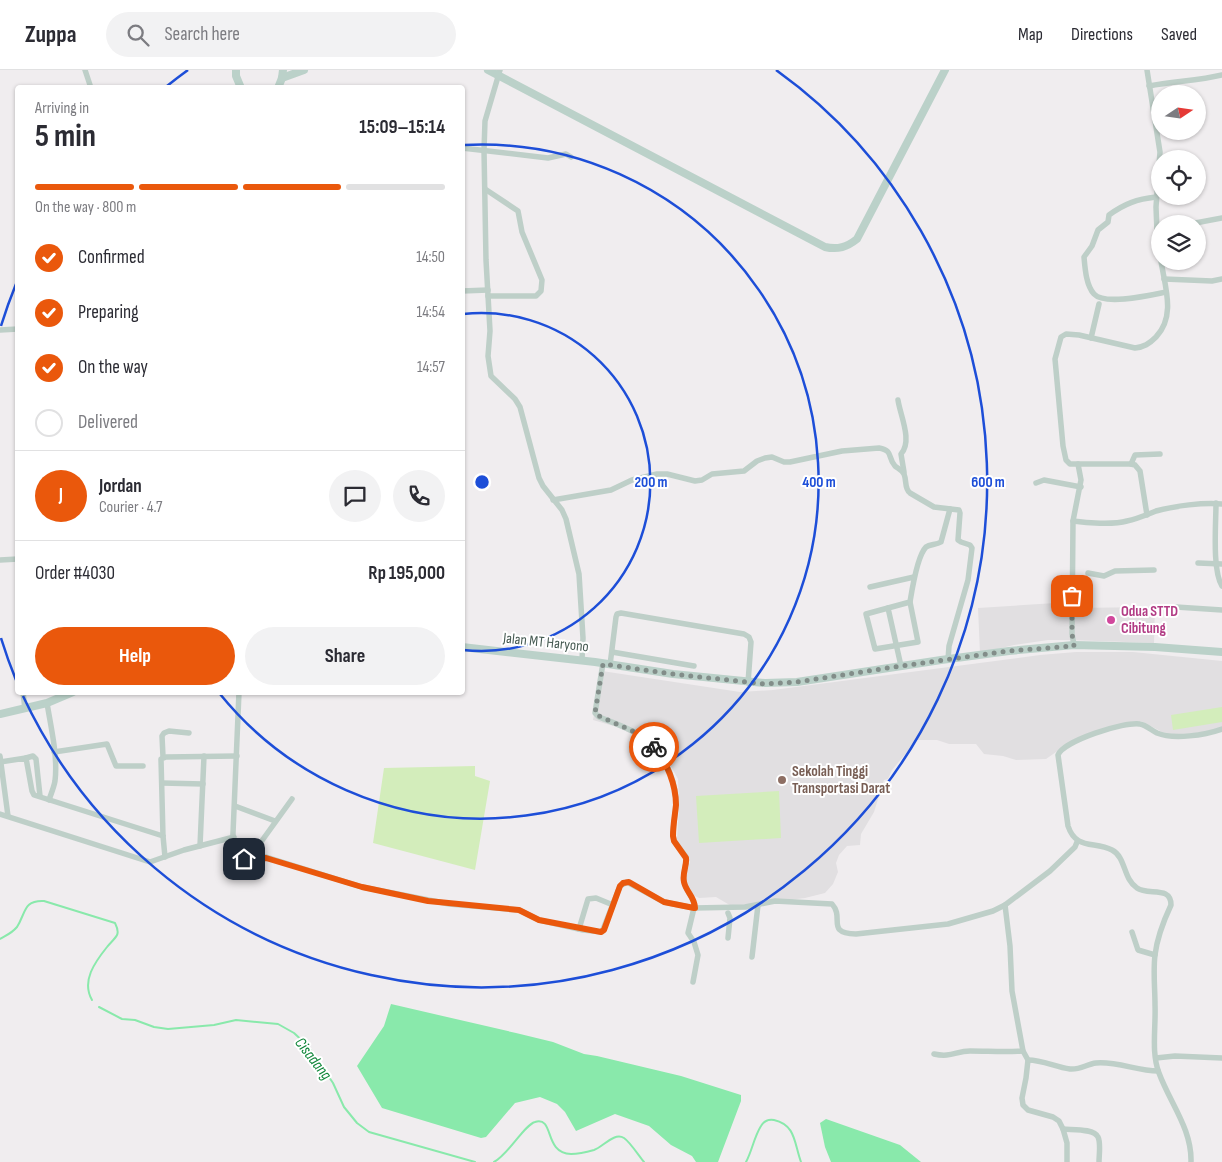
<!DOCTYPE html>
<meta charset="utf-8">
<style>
:root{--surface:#fff;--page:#f2f2f3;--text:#2b2b33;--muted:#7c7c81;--line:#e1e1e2;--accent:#ea580c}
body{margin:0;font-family:"Sofia Sans Condensed",sans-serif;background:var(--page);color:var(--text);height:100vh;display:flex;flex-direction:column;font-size:19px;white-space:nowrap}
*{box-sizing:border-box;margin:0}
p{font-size:16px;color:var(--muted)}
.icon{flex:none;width:28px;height:28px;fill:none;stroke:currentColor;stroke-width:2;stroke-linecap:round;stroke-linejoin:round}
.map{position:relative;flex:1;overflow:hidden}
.panel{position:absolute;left:15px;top:15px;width:450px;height:610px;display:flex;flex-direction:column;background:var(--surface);border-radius:5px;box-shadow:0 1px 4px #0004}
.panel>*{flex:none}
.needle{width:32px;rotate:77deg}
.fabs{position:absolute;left:1151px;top:15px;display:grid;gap:10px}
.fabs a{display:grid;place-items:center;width:55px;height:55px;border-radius:50%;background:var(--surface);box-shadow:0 1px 4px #0004;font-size:25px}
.pin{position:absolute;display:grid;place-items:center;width:42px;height:42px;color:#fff;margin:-21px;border-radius:10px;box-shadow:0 2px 8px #0006}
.courier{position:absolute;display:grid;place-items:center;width:50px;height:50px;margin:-25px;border:4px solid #ea580c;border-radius:50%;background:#fff;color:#222;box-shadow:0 1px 6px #0007}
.headline em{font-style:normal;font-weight:700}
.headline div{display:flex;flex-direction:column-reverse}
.headline{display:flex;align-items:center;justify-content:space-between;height:85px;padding:0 20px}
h1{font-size:32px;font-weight:700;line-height:38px}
.bar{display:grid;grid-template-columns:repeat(4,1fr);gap:8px 5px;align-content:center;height:60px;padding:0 20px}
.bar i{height:6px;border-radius:4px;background:var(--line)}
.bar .current{background:var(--accent)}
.bar p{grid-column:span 4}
.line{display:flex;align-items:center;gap:12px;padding:0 20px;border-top:1px solid var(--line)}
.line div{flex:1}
.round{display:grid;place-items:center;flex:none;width:52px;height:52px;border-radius:26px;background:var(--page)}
ol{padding:0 20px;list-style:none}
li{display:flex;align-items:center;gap:15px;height:55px}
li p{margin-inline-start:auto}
li .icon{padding:5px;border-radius:50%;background:var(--accent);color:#fff;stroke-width:4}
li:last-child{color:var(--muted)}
li i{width:28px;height:28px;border:2px solid var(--line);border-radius:50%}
.cta{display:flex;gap:10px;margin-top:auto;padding:10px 20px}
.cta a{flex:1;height:58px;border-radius:30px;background:var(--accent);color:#fff;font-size:20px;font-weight:700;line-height:58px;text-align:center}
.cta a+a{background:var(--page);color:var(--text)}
header{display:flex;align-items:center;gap:30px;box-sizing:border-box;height:70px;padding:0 25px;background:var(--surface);border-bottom:1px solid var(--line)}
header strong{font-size:24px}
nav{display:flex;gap:28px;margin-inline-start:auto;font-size:18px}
.search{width:350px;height:45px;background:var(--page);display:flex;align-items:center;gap:12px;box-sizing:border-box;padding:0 18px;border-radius:28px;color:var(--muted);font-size:19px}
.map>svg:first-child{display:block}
.education{fill:#e1dfe1}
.green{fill:#d3edbb}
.water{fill:#89e9ab}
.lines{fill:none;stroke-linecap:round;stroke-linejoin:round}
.stream{stroke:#89e9ab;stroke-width:2}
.street{stroke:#becfc8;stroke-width:5.5}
.secondary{stroke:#bbd1c9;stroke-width:8}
.done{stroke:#828d89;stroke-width:5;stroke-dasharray:0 9}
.route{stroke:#ea580c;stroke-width:6}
.ring{fill:none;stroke:#1d4ed8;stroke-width:2.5}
.hotel-dot{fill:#d1479c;stroke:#fff;stroke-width:2}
.education-dot{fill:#8d6e63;stroke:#fff;stroke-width:2}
.labels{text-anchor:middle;stroke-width:4;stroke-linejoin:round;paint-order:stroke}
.hotel-label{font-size:15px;font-weight:bold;fill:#b23c85;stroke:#fff;text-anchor:start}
.street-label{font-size:15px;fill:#465a52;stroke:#fff}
.education-label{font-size:15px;font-weight:bold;fill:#785e54;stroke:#fff;text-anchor:start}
.water-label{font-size:16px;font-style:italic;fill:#0f8639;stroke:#fff}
.centre{fill:#1d4ed8;stroke:#fff;stroke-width:2.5}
.ring-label{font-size:15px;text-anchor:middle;font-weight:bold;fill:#1d4ed8;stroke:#fff;stroke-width:4;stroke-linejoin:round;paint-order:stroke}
</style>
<header>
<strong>Zuppa</strong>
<div class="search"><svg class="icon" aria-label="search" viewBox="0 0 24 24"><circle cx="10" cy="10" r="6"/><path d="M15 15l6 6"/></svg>Search here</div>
<nav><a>Map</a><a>Directions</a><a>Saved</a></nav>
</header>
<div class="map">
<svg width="1222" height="1092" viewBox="0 0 1222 1092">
<rect width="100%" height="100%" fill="#f0edef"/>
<!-- education -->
<g class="education">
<path d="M 1071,532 L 1071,538 L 1155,537 L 1154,573 L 1070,570 L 1048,570 L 1014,575 L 980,583 L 978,538 Z"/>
<path d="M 1076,582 L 1133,582 L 1222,591 L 1222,660 L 1178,665 L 1162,662 L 1141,651 L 1097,662 L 1066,675 L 1046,689 L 1016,690 L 1003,686 L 984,684 L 976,674 L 949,674 L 937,670 L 917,670 L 892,700 L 888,709 L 884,710 L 874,742 L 861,764 L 860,775 L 847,776 L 839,785 L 836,793 L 838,802 L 833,814 L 825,823 L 805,828 L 733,837 L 716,827 L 699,828 L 693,825 L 687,818 L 685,807 L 690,792 L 678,774 L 677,769 L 679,737 L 678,709 L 667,689 L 638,667 L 617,657 L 593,650 L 602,601 L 740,622 L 773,620 L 1040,585 Z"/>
</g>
<!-- green -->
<g class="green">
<path d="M 1222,637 L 1222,652 L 1173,660 L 1171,645 Z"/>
<path d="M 475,696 L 475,706 L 490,711 L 475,800 L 373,773 L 384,698 Z"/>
<path d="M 779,721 L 781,768 L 699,773 L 696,726 Z"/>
</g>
<!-- water -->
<g class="water">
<path d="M 391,934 L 516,963 L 553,972 L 584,984 L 597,986 L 681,1006 L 741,1025 L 741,1031 L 718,1092 L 696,1092 L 692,1086 L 671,1075 L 649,1056 L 615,1044 L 576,1061 L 565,1042 L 557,1034 L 540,1027 L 515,1033 L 486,1067 L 481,1068 L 382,1038 L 357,996 L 384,956 Z"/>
<path d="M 826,1049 L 900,1075 L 921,1092 L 831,1092 L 825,1077 L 820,1053 Z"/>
</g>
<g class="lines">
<!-- stream -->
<g class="stream">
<path d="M 0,869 C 7,865 12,863 17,857 C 26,843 23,830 44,831 L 115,853 C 117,857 119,861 117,865 C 115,869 110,873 107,877 C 95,892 81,911 92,930"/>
<path d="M 99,937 L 122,949 L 135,950 L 154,957 L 168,959 L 214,955 L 236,950 L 278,954 L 294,963 L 308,976 L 333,1013 L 344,1037 L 357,1053 L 369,1062 L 475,1092"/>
<path d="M 494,1092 C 509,1084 524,1055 535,1052 C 555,1046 543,1083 571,1084 C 578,1084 587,1082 594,1080 C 603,1077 614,1062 624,1068 C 630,1072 639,1086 644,1092"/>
<path d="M 746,1092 C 752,1081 754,1067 761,1056 C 764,1051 768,1049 774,1050 C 796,1055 794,1073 801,1092"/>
</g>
<!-- street -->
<g class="street">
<path d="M 85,0 L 91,18"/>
<path d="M 500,0 L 485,51 L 484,80 L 486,190 L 490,261 L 488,286 L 491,306 L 515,329 L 520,337 L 539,408 L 543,416 L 562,440 L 566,449 L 579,504 L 583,568 L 582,590"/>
<path d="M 1147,0 L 1160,82 L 1156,137 L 1157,162 L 1160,185"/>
<path d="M 1149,16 C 1173,11 1198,11 1222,5"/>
<path d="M 462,78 L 548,88 L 566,84 L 571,87"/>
<path d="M 485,119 L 518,141 L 522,162 L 542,210 L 541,221 L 536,226 L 488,226"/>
<path d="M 1156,127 C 1137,129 1124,134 1109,145 L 1108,152 L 1098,160 L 1092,176 L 1084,187 C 1085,198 1086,215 1094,224 C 1105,236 1151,225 1166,222"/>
<path d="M 1190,154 L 1222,148"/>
<path d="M 1164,209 L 1212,211 L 1222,209"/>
<path d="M 462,221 L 488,220"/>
<path d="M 0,260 L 18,259"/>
<path d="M 1091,268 L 1099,234"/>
<path d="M 898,330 C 900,345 913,371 901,384 L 904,402"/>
<path d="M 1131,394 L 1135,385 L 1160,384"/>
<path d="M 1036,413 L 1044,410 L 1081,417"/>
<path d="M 553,430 L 611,420 L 632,410 L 657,404 L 667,404 L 695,411 L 702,410 L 712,404 L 744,401 L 757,391 L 765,388 L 772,387 L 784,392 L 790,392 L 842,381 L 879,378 C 894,381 887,387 895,396 C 897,398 902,400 904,404 C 907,411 904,418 910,423 L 934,437 L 959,440 L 960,443 L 958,470 L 961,472 L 970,475 L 972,478 L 968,510 L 949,576 L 948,590"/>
<path d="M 1216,433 C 1216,454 1212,500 1222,516"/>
<path d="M 1147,445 L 1140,401 L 1135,395 L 1131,394 L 1070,394 L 1066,390 L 1063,376 L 1055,289 L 1061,267 L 1066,264 L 1079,265 L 1135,278 C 1144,277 1149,274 1156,267 C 1176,246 1165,217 1161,191"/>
<path d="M 1073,451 C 1087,453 1113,455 1127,451 C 1137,449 1146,445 1156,441 C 1174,436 1204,432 1222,434"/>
<path d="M 0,490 L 18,489"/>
<path d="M 1198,493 L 1222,494"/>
<path d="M 1088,503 L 1104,506 L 1115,501 L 1154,500"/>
<path d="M 870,517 L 914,507"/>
<path d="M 1176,537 L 1222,540"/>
<path d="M 888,538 L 866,544 L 875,579 L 918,572 L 910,532"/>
<path d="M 1074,575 L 1072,564 L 1073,451 L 1081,410 L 1078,394"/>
<path d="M 612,582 L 694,596"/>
<path d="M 603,593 L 595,643 L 599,647 C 612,652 626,657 638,664 C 661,676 675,706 676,731 C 676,743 673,754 673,766 L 674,771 L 686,787 C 687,796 682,803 684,812 C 686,822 694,827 695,838"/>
<path d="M 610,595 L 616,547 L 617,544 L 621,543 L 744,564 L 749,567 L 751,572 L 748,613"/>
<path d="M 901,596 L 888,538 L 910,532 C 912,520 917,486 926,477 C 930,474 936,475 941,472 L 950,439"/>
<path d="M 23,622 L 25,639"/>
<path d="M 47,633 C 51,658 58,686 55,711 C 54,717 51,724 49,730"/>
<path d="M 54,682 L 107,674 L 116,696 L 143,696"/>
<path d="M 0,686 L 8,746"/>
<path d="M 163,687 L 162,666 L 164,663 L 169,661 L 189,663"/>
<path d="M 26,688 L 33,686 L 36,689 L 40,726"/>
<path d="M 0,692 L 26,688 L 32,721 L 34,725 L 163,766"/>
<path d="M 162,713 L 203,714"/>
<path d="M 235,736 L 275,751"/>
<path d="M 0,744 L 150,792 L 184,780 L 234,767"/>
<path d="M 261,772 L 292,729"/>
<path d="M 200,776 L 204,686"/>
<path d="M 165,787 L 163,766 L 161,689 L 166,687 L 237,686"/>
<path d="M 232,787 L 239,622"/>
<path d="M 232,789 L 266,787 L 362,817 L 449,834 L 519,840 L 539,850 L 583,860 L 602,862 L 620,816 L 627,812 L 664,832 L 694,838 L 745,837 L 775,831 L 832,834 C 845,848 825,863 856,864 L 948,854 L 993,841 L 1005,835 L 1050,801 L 1075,777 L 1077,772"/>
<path d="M 1005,835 L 1010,876 L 1012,921 L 1023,981 L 1028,990 L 1026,1008 L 1022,1028 L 1023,1035 L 1028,1040 L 1053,1047 L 1059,1051 L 1063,1059 L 1067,1073 L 1067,1092"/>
<path d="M 728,843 L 730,848 L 728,868"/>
<path d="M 579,859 L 588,829 L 596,828 L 613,835"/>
<path d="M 1132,862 L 1138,880 L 1155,885"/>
<path d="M 752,887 L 758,835"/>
<path d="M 693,912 L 698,885 L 694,872 L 688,863 L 694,838"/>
<path d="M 934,984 C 951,988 956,981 970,981 C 988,981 1006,982 1023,981"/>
<path d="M 1156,988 L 1175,986 L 1222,988"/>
<path d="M 1028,990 C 1043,990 1055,997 1070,999 C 1080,1000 1087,994 1096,993 C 1117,991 1137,1001 1158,1001"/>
<path d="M 1063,1059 C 1072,1060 1094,1058 1098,1067 C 1101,1073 1099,1085 1099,1092"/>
<path d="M 1191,1092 C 1192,1059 1170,1033 1159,1003 C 1151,983 1156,957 1155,935 C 1155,919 1153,901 1155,885 C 1157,868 1164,850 1171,835 C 1171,815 1148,826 1137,818 C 1123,809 1126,787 1112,780 C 1094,771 1076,780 1068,756 L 1058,685 C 1063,671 1125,651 1140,654 C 1146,655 1151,660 1157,663 C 1174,670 1205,665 1222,659"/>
</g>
<!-- secondary -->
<g class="secondary">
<path d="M 236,0 L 236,6 L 241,18"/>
<path d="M 488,0 L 825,177 C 838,180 847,177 857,169 L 945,0"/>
<path d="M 282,8 L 304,0"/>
<path d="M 278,18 L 282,8 L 283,0"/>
<path d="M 462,577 L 595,592 L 673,604 L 765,613 L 797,612 L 941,590 L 1009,581 L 1074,575 L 1155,577 L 1222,582"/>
<path d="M 0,644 L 47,633 L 73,622"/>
</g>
</g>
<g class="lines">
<!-- done -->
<path class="done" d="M 654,677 L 639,664 L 597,645 L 595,643 L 603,594 L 673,604 L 765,614 L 797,612 L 901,596 L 1008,581 L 1074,576 L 1072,564 L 1072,526"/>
<!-- route -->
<path class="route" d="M 244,789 L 266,788 L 362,817 L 428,831 L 519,840 L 539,850 L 601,862 L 604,860 L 620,816 L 623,813 L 629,812 L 664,832 L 694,838 L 695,838 C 695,827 686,822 684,812 C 682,803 687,796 686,788 L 674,771 L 673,766 C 673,755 675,745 676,735 C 676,715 667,692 654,677"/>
</g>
<!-- distance rings -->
<g class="ring">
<path d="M463 244A169 169 0 1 1 463 580"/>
<path d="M464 75A337 337 0 1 1 220 624"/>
<path d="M16 610A506 506 0 0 1 1 568M1 256A506 506 0 0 1 16 214M167 16A506 506 0 0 1 188 0M776 0A506 506 0 1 1 23 626"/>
</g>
<!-- markers -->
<circle class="hotel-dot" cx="1111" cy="550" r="5"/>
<circle class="education-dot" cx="782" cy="710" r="5"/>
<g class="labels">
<!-- hotel labels -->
<g class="hotel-label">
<text x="1121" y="546">Odua STTD<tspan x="1121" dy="17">Cibitung</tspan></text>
</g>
<!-- street labels -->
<g class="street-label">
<text transform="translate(546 572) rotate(6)" y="5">Jalan MT Haryono</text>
</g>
<!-- education labels -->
<g class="education-label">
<text x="792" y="706">Sekolah Tinggi<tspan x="792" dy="17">Transportasi Darat</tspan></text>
</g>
<!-- water labels -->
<g class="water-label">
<text transform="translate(314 988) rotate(52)" y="6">Cisadang</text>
</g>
</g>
<circle cx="482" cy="412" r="8" class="centre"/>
<g class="ring-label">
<text x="651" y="417">200 m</text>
<text x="819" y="417">400 m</text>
<text x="988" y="417">600 m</text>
</g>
</svg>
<div class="fabs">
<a><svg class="needle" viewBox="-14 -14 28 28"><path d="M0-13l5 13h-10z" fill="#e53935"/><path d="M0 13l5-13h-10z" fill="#7c7c81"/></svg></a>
<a><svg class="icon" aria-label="locate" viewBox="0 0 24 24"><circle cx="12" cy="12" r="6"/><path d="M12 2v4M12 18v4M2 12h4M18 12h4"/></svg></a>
<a><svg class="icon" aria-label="layers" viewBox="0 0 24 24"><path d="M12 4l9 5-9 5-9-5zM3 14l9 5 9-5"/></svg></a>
</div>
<div class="pin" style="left:1072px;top:526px;background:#ea580c"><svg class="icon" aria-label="bag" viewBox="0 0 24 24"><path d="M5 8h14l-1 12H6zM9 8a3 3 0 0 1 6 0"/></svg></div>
<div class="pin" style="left:244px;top:789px;background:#1f2937"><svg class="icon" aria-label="home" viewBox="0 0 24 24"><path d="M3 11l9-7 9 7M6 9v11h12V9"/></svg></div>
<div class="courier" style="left:654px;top:677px"><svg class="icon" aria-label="bike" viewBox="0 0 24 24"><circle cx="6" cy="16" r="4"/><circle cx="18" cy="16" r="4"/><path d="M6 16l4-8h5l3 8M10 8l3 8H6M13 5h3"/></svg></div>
<section class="panel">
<div class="headline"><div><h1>5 min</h1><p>Arriving in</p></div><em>15:09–15:14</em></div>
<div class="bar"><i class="current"></i><i class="current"></i><i class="current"></i><i></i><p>On the way · 800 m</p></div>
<ol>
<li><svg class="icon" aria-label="check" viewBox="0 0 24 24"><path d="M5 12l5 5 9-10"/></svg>Confirmed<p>14:50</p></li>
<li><svg class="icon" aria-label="check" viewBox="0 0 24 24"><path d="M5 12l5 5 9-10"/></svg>Preparing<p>14:54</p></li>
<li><svg class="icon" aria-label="check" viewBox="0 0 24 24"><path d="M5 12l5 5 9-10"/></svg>On the way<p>14:57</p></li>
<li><i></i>Delivered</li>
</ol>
<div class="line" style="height:90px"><b class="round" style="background:var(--accent);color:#fff">J</b><div><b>Jordan</b><p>Courier · 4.7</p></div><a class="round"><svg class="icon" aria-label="chat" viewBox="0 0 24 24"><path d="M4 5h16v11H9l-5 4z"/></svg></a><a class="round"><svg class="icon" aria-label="phone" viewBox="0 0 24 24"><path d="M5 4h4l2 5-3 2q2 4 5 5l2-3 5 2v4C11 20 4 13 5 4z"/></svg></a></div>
<div class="line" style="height:65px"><div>Order #4030</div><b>Rp 195,000</b></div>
<div class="cta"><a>Help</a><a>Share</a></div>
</section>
</div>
